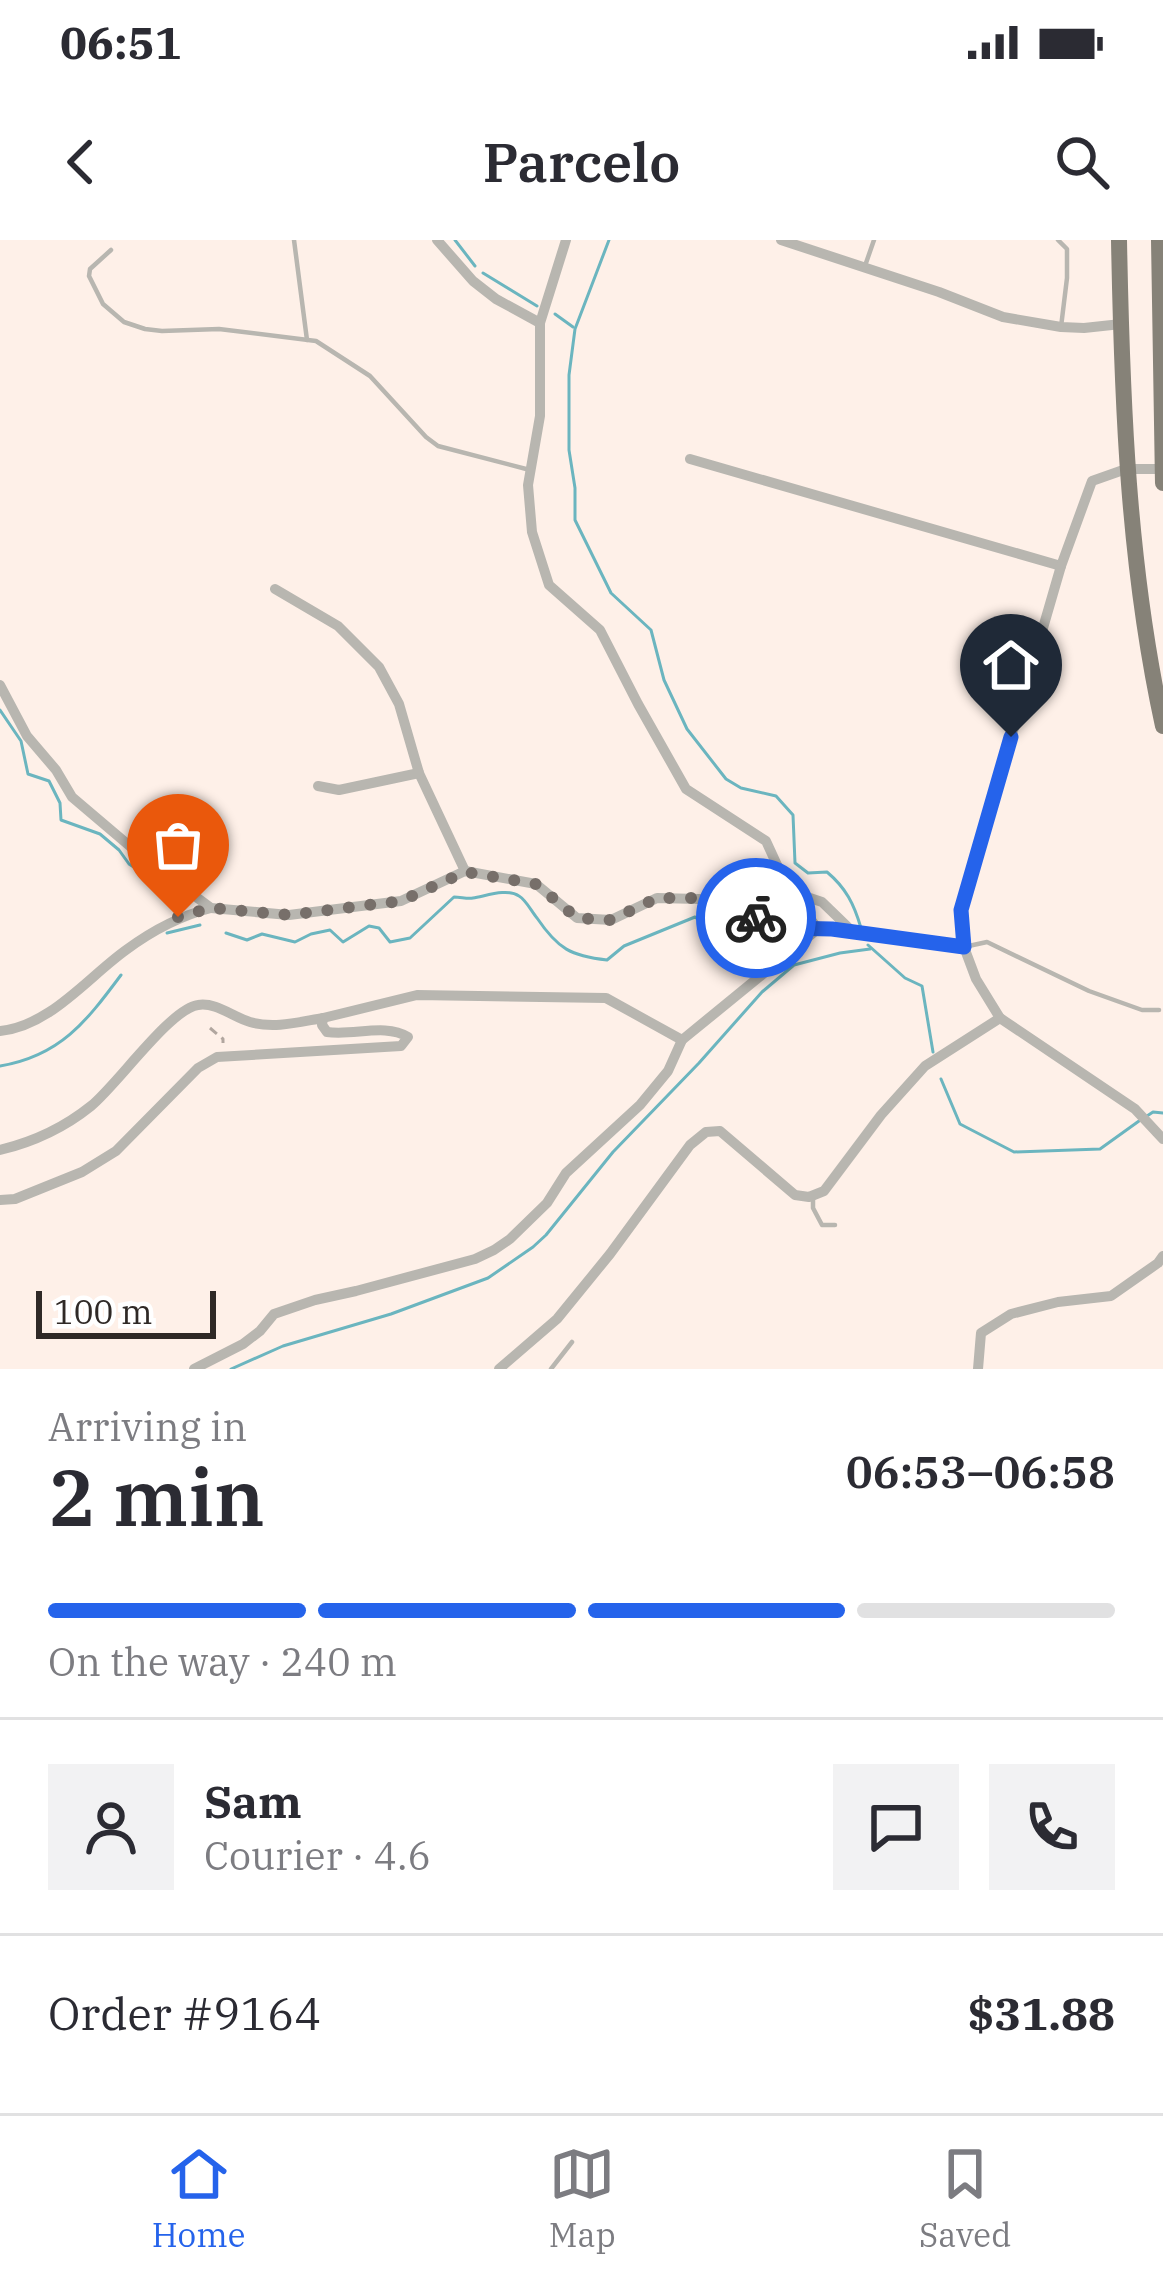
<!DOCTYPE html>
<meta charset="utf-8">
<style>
:root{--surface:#fff;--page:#f2f2f3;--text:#2b2b33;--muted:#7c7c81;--line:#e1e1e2;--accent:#2563eb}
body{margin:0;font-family:"IBM Plex Serif",serif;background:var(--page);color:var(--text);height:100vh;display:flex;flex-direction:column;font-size:45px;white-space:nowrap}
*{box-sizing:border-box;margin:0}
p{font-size:39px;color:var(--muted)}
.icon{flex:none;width:66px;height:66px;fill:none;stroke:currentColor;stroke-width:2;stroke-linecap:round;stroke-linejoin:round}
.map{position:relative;height:1129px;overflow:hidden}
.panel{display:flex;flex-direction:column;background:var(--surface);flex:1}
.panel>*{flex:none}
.scale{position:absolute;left:36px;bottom:30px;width:180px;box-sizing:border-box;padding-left:12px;border:6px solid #2f2926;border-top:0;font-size:33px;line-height:42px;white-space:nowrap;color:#2f2926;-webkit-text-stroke:9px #fff;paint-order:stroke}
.pin{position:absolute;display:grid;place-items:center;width:102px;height:102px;color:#fff;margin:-123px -51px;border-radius:50% 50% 50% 0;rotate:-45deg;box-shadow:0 0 12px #0007}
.pin .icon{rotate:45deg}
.courier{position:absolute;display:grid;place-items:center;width:120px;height:120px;margin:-60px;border:9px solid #2563eb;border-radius:50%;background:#fff;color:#222;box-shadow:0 3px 15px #0007}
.head em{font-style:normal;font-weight:600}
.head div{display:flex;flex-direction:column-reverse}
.head{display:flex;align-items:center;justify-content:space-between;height:204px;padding:0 48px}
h1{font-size:78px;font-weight:600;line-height:90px}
.bar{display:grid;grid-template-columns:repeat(4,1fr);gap:18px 12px;align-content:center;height:144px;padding:0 48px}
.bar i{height:15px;border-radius:9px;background:var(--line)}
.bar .selected{background:var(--accent)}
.bar p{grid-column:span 4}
.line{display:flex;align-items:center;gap:30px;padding:0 48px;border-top:3px solid var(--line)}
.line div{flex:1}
.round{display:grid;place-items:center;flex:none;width:126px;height:126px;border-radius:0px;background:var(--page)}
.status{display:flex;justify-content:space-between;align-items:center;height:84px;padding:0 60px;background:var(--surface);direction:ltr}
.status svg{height:33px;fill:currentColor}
header{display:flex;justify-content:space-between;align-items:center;height:156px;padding:0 48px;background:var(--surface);font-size:54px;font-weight:600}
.tab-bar{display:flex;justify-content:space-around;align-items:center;height:168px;border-top:3px solid var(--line);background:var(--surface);font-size:33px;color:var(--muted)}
.tab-bar a{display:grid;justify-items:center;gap:6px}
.tab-bar .selected{color:var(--accent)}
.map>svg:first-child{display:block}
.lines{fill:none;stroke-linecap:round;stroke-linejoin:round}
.stream{stroke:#6bb5bf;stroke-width:3}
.path{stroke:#b1a69f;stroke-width:3;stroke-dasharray:9 6;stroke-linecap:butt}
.lane{stroke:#b8b6b0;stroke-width:4.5}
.street{stroke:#b8b6b0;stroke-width:10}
.primary{stroke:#868278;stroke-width:16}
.done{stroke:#776f6a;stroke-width:12;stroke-dasharray:0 21.6}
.route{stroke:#2563eb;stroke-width:15}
</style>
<div class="status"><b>06:51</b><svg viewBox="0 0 49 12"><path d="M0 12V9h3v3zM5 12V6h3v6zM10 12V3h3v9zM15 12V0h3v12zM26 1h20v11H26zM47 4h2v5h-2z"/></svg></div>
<header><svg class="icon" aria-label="back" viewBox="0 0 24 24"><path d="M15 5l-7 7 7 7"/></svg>Parcelo<svg class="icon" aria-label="search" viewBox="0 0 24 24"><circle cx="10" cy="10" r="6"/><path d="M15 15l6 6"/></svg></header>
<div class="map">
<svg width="1163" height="1129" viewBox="0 0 1163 1129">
<rect width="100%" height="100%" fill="#fef0e8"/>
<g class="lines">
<!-- stream -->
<g class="stream">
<path d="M 455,0 L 475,26"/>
<path d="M 609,0 L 575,89 L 569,135 L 569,210 L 575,248 L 575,280 L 611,353 L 651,390 L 664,440 L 687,489 L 726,539 L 741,548 L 776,556 L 793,575 L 795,623 L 808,633 L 827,632 C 846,648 854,664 861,688"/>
<path d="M 483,33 L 537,66"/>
<path d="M 555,74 L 573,87"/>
<path d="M 0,470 L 21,501 L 28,534 L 49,541 L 60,563 L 61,580 L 100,594 L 119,610 L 129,624 L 143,633 L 155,650 L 181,663"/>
<path d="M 167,693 L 200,685"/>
<path d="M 226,693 L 247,700 L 262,694 L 295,702 L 311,694 L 330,690 L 343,702 L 369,686 L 379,688 L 390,702 L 410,698 L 454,657 C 461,657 467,659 473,658 C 486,656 507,648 519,656 C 526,660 532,672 537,678 C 558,709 571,716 607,720 L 624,706 L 695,677 L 715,691 L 741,690 L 750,702 L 770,709"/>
<path d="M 868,705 L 905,738 L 922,746 L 933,812"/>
<path d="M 0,826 C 60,816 86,782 121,735"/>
<path d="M 941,839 L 960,884 L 1014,912 L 1100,909 L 1139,881"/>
<path d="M 1147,876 L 1153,872 L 1163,873"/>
<path d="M 231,1129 L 283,1106 L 391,1074 L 488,1038 L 533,1007 L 546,995 L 613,912 L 699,823 L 762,752 L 794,725 L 840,713 L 870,709"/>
</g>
<!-- path -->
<path class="path" d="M 210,788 L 223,799 L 223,803"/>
<!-- lane -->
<g class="lane">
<path d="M 294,0 L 307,100"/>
<path d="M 1058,0 L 1067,9 L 1067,38 L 1061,87"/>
<path d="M 111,10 L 90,29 L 89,36 L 103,64 L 124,82 L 145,89 L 162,91 L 219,89 L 316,101 L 370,136 L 426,197 L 438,206 L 530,230"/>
<path d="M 866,23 L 874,0"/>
<path d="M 964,707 L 987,702 L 1089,751 L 1142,770 L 1159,770"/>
<path d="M 813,955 L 813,968 L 822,985 L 835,985"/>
<path d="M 551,1129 L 572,1102"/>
</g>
<!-- street -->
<g class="street">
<path d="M 437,0 L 473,41 L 496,59 L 540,83"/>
<path d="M 566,0 L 540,83 L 540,176 L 528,245 L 532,292 L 549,345 L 600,390 L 638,464 L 686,549 L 766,601 L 789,651 L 818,689 L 964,707"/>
<path d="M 781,0 L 939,52 L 1003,77 L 1061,87 L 1084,88 L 1121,84"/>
<path d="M 690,219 L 1061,326"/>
<path d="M 1163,229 L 1126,229 L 1092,241 L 1061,326 L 961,670 L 964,707 L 976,739 L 1000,778 L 1135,869 L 1163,899"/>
<path d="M 275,349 L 338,386 L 379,427 L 399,464 L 419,533 L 465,631"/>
<path d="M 0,445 L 27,496 L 56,530 L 72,557 L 145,619 L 211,668 L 289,675 L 401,661 L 465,631 L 536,644 L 577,678 L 611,680 L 657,658 L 699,659 L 786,688 L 818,689"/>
<path d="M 318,546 L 339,550 L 419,533"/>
<path d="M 789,651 L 822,662 L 852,691"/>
<path d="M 0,791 C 50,786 87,738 126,710 C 153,690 179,676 211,668"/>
<path d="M 0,910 C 33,902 65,887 91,866 C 117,845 170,769 198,765 C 216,762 233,777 250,782 C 274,789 299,782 323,778"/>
<path d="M 0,960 L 15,959 L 82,932 L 116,911 L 198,828 L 217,817 L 401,806 L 408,797 C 385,783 354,796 327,792 L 322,785 L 323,778 L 417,755 L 606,758 L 682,800"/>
<path d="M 194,1129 L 243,1104 L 260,1091 L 274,1074 L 315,1060 L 356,1051 L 475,1019 L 494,1010 L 510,999 L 547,963 L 566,933 L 640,865 L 668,831 L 682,800 L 818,689"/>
<path d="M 499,1129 L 557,1079 L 610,1014 L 690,905 L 706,892 L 720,891 L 795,955 L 809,957 L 824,951 L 881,875 L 925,826 L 1000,778"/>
<path d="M 978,1129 L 981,1093 L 1011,1074 L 1058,1062 L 1111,1056 L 1158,1023 L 1163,1016"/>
</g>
<!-- primary -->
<g class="primary">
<path d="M 1119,0 C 1122,163 1128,326 1163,486"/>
<path d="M 1159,0 L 1163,243"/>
</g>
</g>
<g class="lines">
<!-- done -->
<path class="done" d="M 178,677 L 211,668 L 289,675 L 401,661 L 465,632 L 536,644 L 577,678 L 611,680 L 657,658 L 699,658 L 756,678"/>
<!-- route -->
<path class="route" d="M 756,678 L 786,688 L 832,689 L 964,707 L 961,670 L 1011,497"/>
</g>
</svg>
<div class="scale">100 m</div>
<div class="pin" style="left:178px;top:677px;background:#ea580c"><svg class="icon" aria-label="bag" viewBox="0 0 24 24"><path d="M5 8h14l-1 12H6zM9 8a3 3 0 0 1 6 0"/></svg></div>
<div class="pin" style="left:1011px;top:497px;background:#1f2937"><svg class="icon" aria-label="home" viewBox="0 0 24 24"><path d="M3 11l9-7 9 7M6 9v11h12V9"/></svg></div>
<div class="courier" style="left:756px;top:678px"><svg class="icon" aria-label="bike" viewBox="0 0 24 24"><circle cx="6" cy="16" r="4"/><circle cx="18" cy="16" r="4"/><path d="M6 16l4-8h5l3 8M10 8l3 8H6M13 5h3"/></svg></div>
</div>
<section class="panel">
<div class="head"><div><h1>2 min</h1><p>Arriving in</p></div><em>06:53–06:58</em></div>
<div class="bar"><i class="selected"></i><i class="selected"></i><i class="selected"></i><i></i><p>On the way · 240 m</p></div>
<div class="line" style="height:216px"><a class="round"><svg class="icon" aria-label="person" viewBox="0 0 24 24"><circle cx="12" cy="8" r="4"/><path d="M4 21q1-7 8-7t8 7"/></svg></a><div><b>Sam</b><p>Courier · 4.6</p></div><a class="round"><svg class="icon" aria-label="chat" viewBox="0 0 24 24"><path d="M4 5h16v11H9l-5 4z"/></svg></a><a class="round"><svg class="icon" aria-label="phone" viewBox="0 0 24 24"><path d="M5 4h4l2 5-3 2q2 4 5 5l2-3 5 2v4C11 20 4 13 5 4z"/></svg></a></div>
<div class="line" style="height:156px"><div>Order #9164</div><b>$31.88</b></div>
</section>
<nav class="tab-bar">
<a class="selected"><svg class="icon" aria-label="home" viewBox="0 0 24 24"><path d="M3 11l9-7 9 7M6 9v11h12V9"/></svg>Home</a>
<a><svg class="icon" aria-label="map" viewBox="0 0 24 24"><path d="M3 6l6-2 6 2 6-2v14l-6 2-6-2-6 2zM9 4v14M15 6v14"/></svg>Map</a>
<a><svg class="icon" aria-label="saved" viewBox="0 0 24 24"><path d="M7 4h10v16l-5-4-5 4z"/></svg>Saved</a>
</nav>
